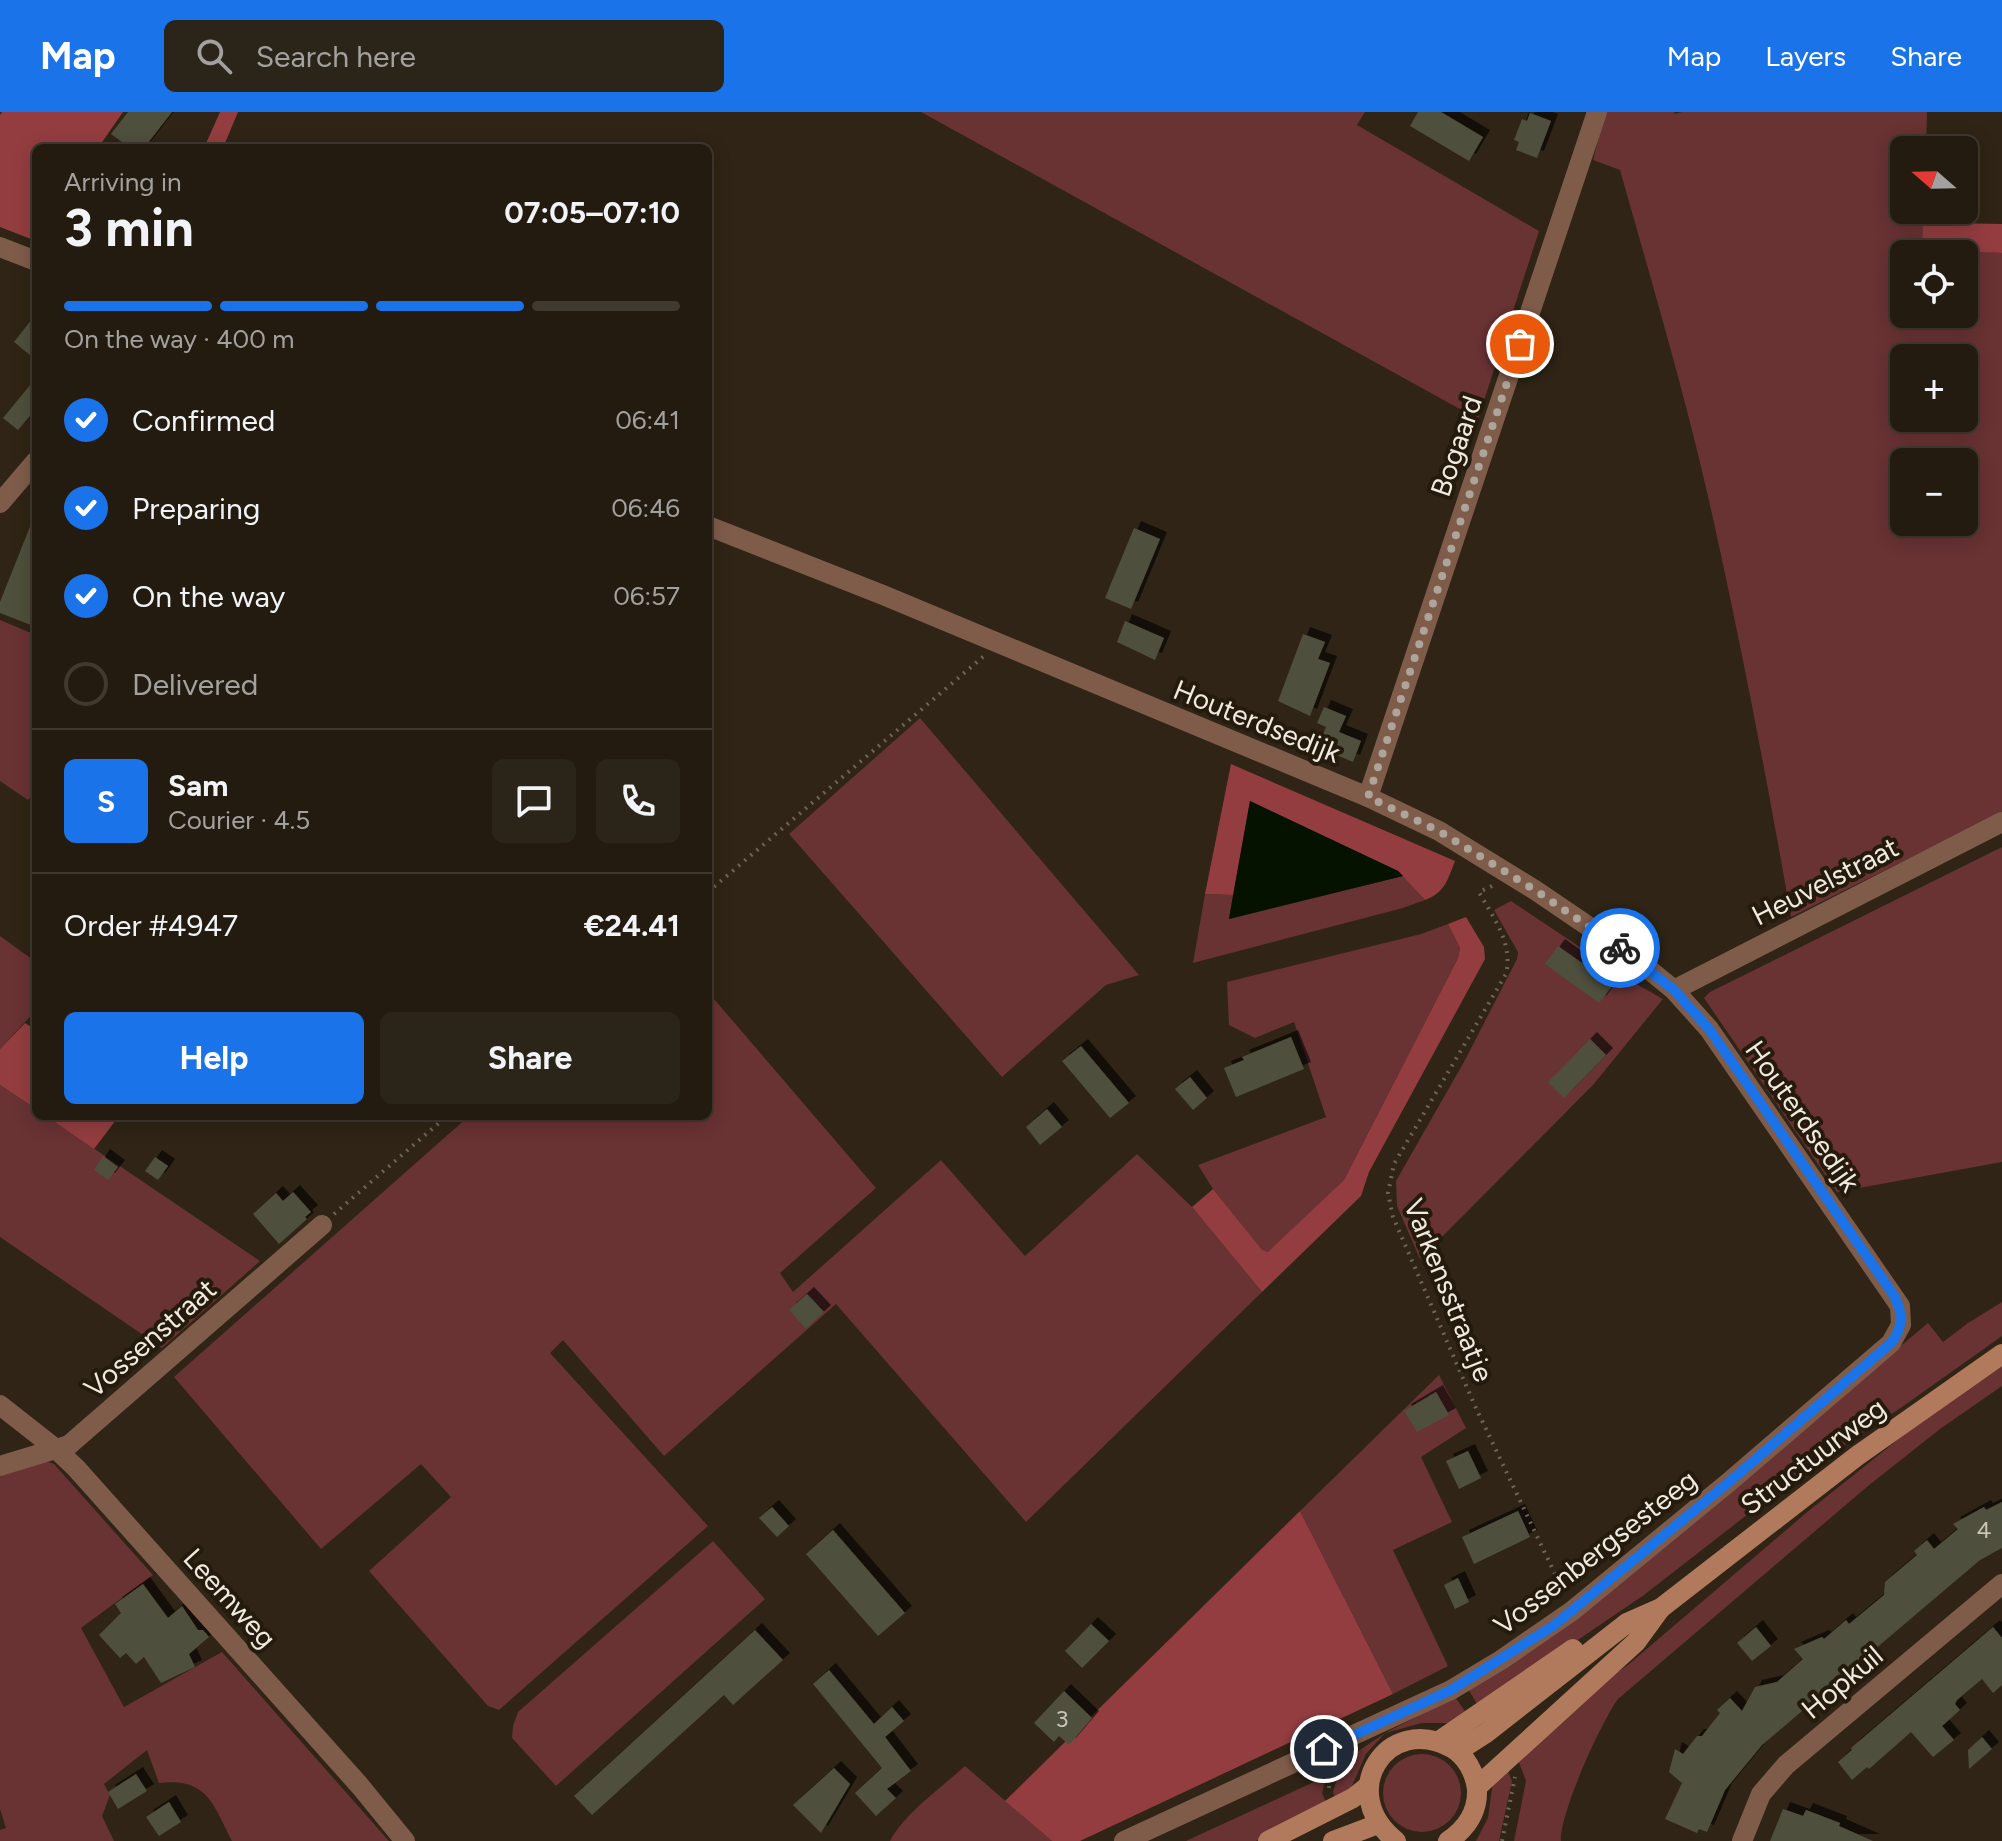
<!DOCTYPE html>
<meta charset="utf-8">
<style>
:root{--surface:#231b10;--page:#2b2419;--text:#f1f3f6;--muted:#a3a19f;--line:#403930;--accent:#1a73e8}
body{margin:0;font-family:Figtree,sans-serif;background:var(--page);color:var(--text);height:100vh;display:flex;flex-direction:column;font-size:30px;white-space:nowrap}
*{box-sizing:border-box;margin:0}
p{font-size:26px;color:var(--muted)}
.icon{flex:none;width:44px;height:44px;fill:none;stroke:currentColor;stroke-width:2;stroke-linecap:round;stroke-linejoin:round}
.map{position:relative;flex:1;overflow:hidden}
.side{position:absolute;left:32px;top:32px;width:680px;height:976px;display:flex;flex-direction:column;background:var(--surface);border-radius:12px;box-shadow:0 4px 20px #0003,0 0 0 2px var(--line)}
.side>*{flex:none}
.needle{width:52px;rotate:290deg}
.fabs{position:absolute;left:1890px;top:24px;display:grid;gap:16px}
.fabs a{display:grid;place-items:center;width:88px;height:88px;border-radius:12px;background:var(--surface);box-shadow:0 4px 20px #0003,0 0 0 2px var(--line);font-size:40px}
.pin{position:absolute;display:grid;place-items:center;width:68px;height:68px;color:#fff;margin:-34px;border:4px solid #fff;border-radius:50%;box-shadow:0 2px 8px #0007}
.courier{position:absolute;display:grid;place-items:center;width:80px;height:80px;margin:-40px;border:6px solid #1a73e8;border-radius:50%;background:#fff;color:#222;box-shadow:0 2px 10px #0007}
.overview em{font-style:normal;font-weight:700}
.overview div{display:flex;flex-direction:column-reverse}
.overview{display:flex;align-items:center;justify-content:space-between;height:136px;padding:0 32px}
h1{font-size:52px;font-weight:700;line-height:60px}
.bar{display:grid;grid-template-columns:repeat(4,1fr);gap:12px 8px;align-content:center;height:96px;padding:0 32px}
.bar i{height:10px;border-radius:6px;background:var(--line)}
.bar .active{background:var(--accent)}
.bar p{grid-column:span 4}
.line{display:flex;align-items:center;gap:20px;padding:0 32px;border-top:2px solid var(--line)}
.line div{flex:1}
.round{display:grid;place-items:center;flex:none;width:84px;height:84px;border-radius:12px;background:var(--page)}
ol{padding:0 32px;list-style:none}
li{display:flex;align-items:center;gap:24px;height:88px}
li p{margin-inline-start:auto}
li .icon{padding:8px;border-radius:50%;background:var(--accent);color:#fff;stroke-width:4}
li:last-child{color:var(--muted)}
li i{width:44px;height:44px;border:4px solid var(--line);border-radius:50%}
.cta{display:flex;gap:16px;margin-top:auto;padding:16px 32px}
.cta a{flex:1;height:92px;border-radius:12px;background:var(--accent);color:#fff;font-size:32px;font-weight:700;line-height:92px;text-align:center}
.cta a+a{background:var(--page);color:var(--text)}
header{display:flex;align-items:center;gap:48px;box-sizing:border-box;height:112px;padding:0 40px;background:var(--accent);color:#fff}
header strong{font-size:38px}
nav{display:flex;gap:44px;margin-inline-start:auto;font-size:28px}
.search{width:560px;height:72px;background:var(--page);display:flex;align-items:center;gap:20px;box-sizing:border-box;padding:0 28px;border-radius:12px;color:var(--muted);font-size:30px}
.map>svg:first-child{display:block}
.green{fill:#693233;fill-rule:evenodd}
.forest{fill:#943d40}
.water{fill:#061200}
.building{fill:#504f3c;filter:url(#shadow)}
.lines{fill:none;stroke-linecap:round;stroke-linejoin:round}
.path{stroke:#6e6457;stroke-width:4;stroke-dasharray:2 6;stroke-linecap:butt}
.minor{stroke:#7f5c4a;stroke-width:20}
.secondary{stroke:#b17a5d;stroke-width:20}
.done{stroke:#ada599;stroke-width:8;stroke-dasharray:0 14.4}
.route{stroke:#1a73e8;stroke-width:10}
.labels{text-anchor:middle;stroke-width:8;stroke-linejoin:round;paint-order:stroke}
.number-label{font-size:24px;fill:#c9c3b7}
.street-label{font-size:28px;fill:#f1eae0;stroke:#251b0c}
</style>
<header>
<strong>Map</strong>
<div class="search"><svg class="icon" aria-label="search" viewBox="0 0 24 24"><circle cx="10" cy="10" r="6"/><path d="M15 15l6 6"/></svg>Search here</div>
<nav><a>Map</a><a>Layers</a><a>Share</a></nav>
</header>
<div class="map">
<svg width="2002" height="1729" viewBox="0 0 2002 1729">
<defs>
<filter id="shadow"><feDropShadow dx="7" dy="-7" stdDeviation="0" flood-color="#0009"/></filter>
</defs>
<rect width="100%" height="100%" fill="#2f2415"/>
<!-- green -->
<g class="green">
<path d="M 921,0 L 1365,0 L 1357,13 L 1539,119 L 1478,307 Z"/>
<path d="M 1605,0 L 1674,0 L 1675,2 L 1682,0 L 1927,0 L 1926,38 L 1904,38 L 1904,98 L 1923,98 L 1922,136 L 2002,141 L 2002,700 L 1791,805 C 1768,673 1743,542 1714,411 C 1688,292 1653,175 1620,58 L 1593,48 ZM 1904,142 L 1964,142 L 1964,202 L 1904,202 ZM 1904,246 L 1964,246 L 1964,306 L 1904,306 ZM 1904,350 L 1964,350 L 1964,410 L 1904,410 Z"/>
<path d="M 0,508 L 36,523 L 36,678 L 28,688 L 0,669 Z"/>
<path d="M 920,606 L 1139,863 L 1106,873 L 1002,965 L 789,722 Z"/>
<path d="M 2002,735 L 2002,1050 L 1837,1080 L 1704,886 L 1710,880 Z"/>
<path d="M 1403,764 L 1425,788 L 1403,796 L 1193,851 L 1205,782 L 1233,783 L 1229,807 Z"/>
<path d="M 1511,789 L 1631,869 L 1663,887 L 1593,973 L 1420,1147 L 1397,1094 L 1396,1069 L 1465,948 L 1517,847 L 1518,840 L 1494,798 Z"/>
<path d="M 1448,812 L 1460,836 L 1458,846 L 1344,1068 L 1275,1135 L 1268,1140 L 1262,1139 L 1213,1077 L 1198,1053 L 1326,1005 L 1294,910 L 1255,926 L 1229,913 L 1227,870 L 1421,822 Z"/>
<path d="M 0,824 L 36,850 L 36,898 L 0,937 Z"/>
<path d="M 708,880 L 876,1076 L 780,1161 L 793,1180 L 941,1048 L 1025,1144 L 1137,1042 L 1192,1095 L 1262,1180 L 1026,1410 L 836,1192 L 664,1344 L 563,1228 L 550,1241 L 708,1414 L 499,1598 L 488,1594 L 369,1459 L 451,1385 L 421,1352 L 321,1437 L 174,1265 L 469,1004 L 708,1004 Z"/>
<path d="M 0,973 L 36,997 L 36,1004 L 46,1004 L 260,1149 L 162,1236 L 0,1125 Z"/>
<path d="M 2002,1190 L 2002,1224 L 1902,1295 L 1797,1364 L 1644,1483 L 1479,1595 L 1468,1577 L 1601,1484 L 1928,1211 L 1943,1230 L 1968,1211 Z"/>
<path d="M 2002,1254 L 2002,1274 L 1940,1317 L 1868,1374 L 1618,1587 C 1601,1610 1559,1703 1561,1729 L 1514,1729 L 1526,1669 L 1517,1645 L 1580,1588 L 1629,1552 L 1806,1401 L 1915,1314 Z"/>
<path d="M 1439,1263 L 1466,1316 L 1421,1345 L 1452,1410 L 1393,1438 L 1448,1554 L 1393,1582 L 1300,1399 Z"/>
<path d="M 43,1348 L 54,1352 L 153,1463 L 81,1516 L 124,1595 L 222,1540 L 389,1729 L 232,1729 C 213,1692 207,1665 159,1671 L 147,1638 L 104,1672 L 110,1683 L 102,1704 L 114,1729 L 0,1729 L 0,1718 L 6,1716 L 0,1697 L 0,1362 Z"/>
<path d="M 713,1429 L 765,1487 L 556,1674 L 512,1626 L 513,1614 L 518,1600 Z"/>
<path d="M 1455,1585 L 1467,1602 L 1451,1611 L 1422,1611 L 1385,1621 L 1366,1642 L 1351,1676 L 1336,1688 L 1333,1680 L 1342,1650 L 1385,1621 Z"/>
<circle cx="1422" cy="1681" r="39"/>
<path d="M 1505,1652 L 1512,1669 L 1499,1729 L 1476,1729 L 1488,1706 L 1493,1669 Z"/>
<path d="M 965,1654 L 1052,1729 L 890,1729 C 904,1702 942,1675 965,1654 Z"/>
<path d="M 1328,1660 L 1322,1681 L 1327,1692 L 1256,1729 L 1186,1729 L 1316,1669 Z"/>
</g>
<!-- forest -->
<g class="forest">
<path d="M 2,0 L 123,0 L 98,36 L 36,36 L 36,129 L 0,115 L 0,3 Z"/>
<path d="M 220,0 L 238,0 L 223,36 L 204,36 Z"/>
<path d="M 1923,98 L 1939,98 L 1952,111 L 2002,112 L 2002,141 L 1922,137 Z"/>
<path d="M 1231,652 L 1455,749 C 1448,767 1445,781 1425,788 L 1398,759 L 1250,689 L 1233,783 L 1205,782 Z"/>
<path d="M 1466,805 L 1484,835 L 1485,847 L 1369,1060 L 1361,1084 L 1262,1180 L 1192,1095 L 1213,1077 L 1262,1138 L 1268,1140 L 1344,1068 L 1458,846 L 1460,836 L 1448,812 Z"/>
<path d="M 25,911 L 36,918 L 36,997 L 0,973 L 0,937 Z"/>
<path d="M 46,1004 L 119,1004 L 94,1037 Z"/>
<path d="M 1300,1399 L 1393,1582 L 1080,1729 L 1052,1729 L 1005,1689 Z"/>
</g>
<!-- water -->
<path class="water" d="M 1250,689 L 1398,759 L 1403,764 L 1229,807 Z"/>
<!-- building -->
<g class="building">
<path d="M 128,0 L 172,0 L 144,36 L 130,36 L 111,22 Z"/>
<path d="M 1418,0 L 1441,0 L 1483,25 L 1469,49 L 1410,14 Z"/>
<path d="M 1530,1 L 1551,9 L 1537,46 L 1516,38 L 1519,30 L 1514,28 L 1522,7 L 1527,9 Z"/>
<path d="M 36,202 L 36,248 L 14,230 Z"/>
<path d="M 36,266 L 36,297 L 18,318 L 3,306 Z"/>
<path d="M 35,402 L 36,402 L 36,515 L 0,501 L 0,490 Z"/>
<path d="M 1134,416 L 1160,427 L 1131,497 L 1105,486 Z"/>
<path d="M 1125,509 L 1164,526 L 1155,548 L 1117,530 Z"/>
<path d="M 1303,522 L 1325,530 L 1318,547 L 1330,551 L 1310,604 L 1278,589 Z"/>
<path d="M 1324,595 L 1346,604 L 1339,620 L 1361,629 L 1353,650 L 1318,635 L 1326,615 L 1317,611 Z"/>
<path d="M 1558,834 L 1613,873 L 1599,891 L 1545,852 Z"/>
<path d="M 1291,925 L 1304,957 L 1236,985 L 1224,956 L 1244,948 L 1242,945 Z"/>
<path d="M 1590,927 L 1606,943 L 1564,986 L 1548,970 Z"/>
<path d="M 1081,934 L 1129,991 L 1110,1006 L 1062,949 Z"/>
<path d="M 1190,965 L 1207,986 L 1193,998 L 1175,977 Z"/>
<path d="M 1047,997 L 1062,1015 L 1040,1033 L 1026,1015 Z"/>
<path d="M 103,1044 L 118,1055 L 108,1068 L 94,1058 Z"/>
<path d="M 155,1045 L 168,1054 L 158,1068 L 145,1059 Z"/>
<path d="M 293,1080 L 311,1100 L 305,1105 L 307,1107 L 279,1132 L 253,1102 L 276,1081 L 283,1089 Z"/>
<path d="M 807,1182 L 824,1200 L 806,1217 L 789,1198 Z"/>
<path d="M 1436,1280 L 1449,1303 L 1417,1320 L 1404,1299 Z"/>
<path d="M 1468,1339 L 1481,1366 L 1459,1377 L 1446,1349 Z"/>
<path d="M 2002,1390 L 2002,1436 L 1980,1448 L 1762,1633 L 1725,1678 L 1707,1720 L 1699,1717 L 1697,1721 L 1665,1707 L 1682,1671 L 1669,1660 L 1675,1637 L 1683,1642 L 1697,1624 L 1702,1624 L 1720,1601 L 1717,1598 L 1730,1586 L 1742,1599 L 1755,1575 L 1777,1570 L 1803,1547 L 1794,1537 L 1822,1525 L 1824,1527 L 1846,1508 L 1849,1512 L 1884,1483 L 1885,1470 L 1917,1443 L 1914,1439 L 1927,1428 L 1934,1437 L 1958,1417 L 1953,1412 L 1984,1395 L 1986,1398 Z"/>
<path d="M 772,1395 L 789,1414 L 777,1425 L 759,1406 Z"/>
<path d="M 1518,1399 L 1530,1425 L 1474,1452 L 1462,1425 Z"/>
<path d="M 833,1418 L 905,1501 L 878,1524 L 806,1442 Z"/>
<path d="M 1458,1466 L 1469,1490 L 1455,1497 L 1444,1473 Z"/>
<path d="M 143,1472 L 168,1506 L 182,1494 L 198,1518 L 203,1518 L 209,1525 L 189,1542 L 195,1555 L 161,1571 L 144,1545 L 136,1552 L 126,1541 L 120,1546 L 99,1523 L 121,1501 L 115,1492 Z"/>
<path d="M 1091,1512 L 1109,1529 L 1082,1556 L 1065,1539 Z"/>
<path d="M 1756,1515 L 1771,1534 L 1752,1549 L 1737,1531 Z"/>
<path d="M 1993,1515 L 2002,1526 L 2002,1573 L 1993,1581 L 1982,1567 L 1957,1588 L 1955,1592 L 1960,1598 L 1942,1614 L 1954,1628 L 1933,1645 L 1911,1620 L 1869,1657 L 1867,1655 L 1852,1668 L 1838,1650 L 1852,1638 L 1851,1636 Z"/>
<path d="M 755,1518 L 783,1548 L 733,1593 L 724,1583 L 592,1703 L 574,1684 Z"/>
<path d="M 829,1558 L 874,1612 L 892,1595 L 904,1609 L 885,1625 L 911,1659 L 887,1677 L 896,1686 L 876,1704 L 855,1681 L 882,1656 L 813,1572 Z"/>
<path d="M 1064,1579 L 1092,1606 L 1069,1633 L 1059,1624 L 1054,1630 L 1034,1611 Z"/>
<path d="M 1982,1625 L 1992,1637 L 1969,1657 L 1968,1638 Z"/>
<path d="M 834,1656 L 850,1672 L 821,1721 L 793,1693 Z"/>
<path d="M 136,1662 L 147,1679 L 118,1697 L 108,1680 Z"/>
<path d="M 169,1690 L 181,1710 L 159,1724 L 146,1705 Z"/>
<path d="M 1783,1697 L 1803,1704 L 1806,1698 L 1840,1711 L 1839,1714 L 1873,1729 L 1770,1729 Z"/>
</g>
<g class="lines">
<!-- path -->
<g class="path">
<path d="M 1492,774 L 1479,780 C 1494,807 1513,831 1506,862 L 1394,1052 L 1388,1081 L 1393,1105 L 1475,1294 L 1564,1481"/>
<path d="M 708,780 L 984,544"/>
<path d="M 334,1102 L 447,1004"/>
<path d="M 1329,1676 L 1331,1654"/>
<path d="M 1502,1729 L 1515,1665"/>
</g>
<!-- minor -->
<g class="minor">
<path d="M 0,135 L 36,149"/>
<path d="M 0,391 L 36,349"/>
<path d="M 708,414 L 883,483 L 1368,685 L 1439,719 L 1535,778 L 1635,846 L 1674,878 L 1709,917 L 1900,1194 L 1901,1213 L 1891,1231 L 1729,1370 L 1572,1499 L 1501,1548 L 1451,1578 L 1124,1729"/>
<path d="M 1368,685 L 1597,0"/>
<path d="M 1674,878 L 2002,710"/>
<path d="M 0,1293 L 56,1337 L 76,1356 L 360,1674 L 405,1729"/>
<path d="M 0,1354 L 69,1333 L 322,1113"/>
<path d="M 1742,1729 L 1761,1682 L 1786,1653 L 2002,1472"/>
</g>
<!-- secondary -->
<g class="secondary">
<path d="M 1439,1629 L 1573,1537"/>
<path d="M 1458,1639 L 1486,1621 L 1627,1511 L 1661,1496 L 1857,1344 L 2002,1242"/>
<path d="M 1477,1675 L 1636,1530 L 1660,1497"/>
<path d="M 1268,1729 L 1353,1686 L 1368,1674"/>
<path d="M 1333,1729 L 1378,1712"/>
<path d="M 1396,1729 C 1335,1681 1387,1600 1452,1636 C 1466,1644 1475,1661 1477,1677 C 1478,1700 1466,1717 1448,1729"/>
</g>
</g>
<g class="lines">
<!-- done -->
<path class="done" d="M 1520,232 L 1368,685 L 1439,719 L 1535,778 L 1620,836"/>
<!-- route -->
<path class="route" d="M 1324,1637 L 1451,1578 L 1553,1514 L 1729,1370 L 1891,1231 C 1904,1215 1903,1199 1893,1182 L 1709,917 L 1674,878 L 1620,836"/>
</g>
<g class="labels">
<!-- number labels -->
<g class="number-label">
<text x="1984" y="1426">4</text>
<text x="1062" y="1615">3</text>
</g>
<!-- street labels -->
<g class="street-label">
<text transform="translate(1456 334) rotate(-71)" y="10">Bogaard</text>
<text transform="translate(1257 609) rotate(22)" y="10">Houterdsedijk</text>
<text transform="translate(1825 769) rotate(-27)" y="10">Heuvelstraat</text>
<text transform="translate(1803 1004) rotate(55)" y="10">Houterdsedijk</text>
<text transform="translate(1449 1178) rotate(68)" y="10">Varkensstraatje</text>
<text transform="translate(150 1226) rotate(-41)" y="10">Vossenstraat</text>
<text transform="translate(1813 1344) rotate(-37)" y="10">Structuurweg</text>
<text transform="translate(1595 1440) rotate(-38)" y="10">Vossenbergsesteeg</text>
<text transform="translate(230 1486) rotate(48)" y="10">Leemweg</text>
<text transform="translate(1842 1570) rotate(-40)" y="10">Hopkuil</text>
</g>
</g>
</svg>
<div class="fabs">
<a><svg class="needle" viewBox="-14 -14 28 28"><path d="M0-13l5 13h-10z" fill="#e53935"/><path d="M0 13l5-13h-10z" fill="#a3a19f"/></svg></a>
<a><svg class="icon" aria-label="locate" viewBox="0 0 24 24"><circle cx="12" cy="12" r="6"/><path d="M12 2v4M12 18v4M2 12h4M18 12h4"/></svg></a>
<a>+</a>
<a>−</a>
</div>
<div class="pin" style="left:1520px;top:232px;background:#ea580c"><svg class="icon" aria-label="bag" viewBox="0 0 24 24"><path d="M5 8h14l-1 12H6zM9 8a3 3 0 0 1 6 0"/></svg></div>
<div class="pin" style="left:1324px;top:1637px;background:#1f2937"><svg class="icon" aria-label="home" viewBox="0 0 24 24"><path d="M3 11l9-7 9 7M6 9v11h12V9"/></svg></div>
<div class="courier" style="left:1620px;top:836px"><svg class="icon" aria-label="bike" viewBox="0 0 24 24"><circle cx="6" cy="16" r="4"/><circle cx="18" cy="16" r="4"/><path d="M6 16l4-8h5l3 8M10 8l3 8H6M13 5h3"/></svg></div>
<section class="side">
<div class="overview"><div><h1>3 min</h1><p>Arriving in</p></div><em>07:05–07:10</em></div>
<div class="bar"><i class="active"></i><i class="active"></i><i class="active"></i><i></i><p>On the way · 400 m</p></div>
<ol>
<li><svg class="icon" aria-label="check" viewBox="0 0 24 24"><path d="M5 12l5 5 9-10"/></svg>Confirmed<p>06:41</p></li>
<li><svg class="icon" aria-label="check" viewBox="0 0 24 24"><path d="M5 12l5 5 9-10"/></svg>Preparing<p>06:46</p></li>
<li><svg class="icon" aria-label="check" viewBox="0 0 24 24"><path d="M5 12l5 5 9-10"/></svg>On the way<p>06:57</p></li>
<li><i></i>Delivered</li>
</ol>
<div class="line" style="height:144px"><b class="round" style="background:var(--accent);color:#fff">S</b><div><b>Sam</b><p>Courier · 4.5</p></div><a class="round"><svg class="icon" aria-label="chat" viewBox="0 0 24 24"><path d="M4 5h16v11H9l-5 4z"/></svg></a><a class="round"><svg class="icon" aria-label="phone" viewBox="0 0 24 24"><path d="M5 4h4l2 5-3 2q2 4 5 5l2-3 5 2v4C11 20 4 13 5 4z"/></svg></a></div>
<div class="line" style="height:104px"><div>Order #4947</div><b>€24.41</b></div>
<div class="cta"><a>Help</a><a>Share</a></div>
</section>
</div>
